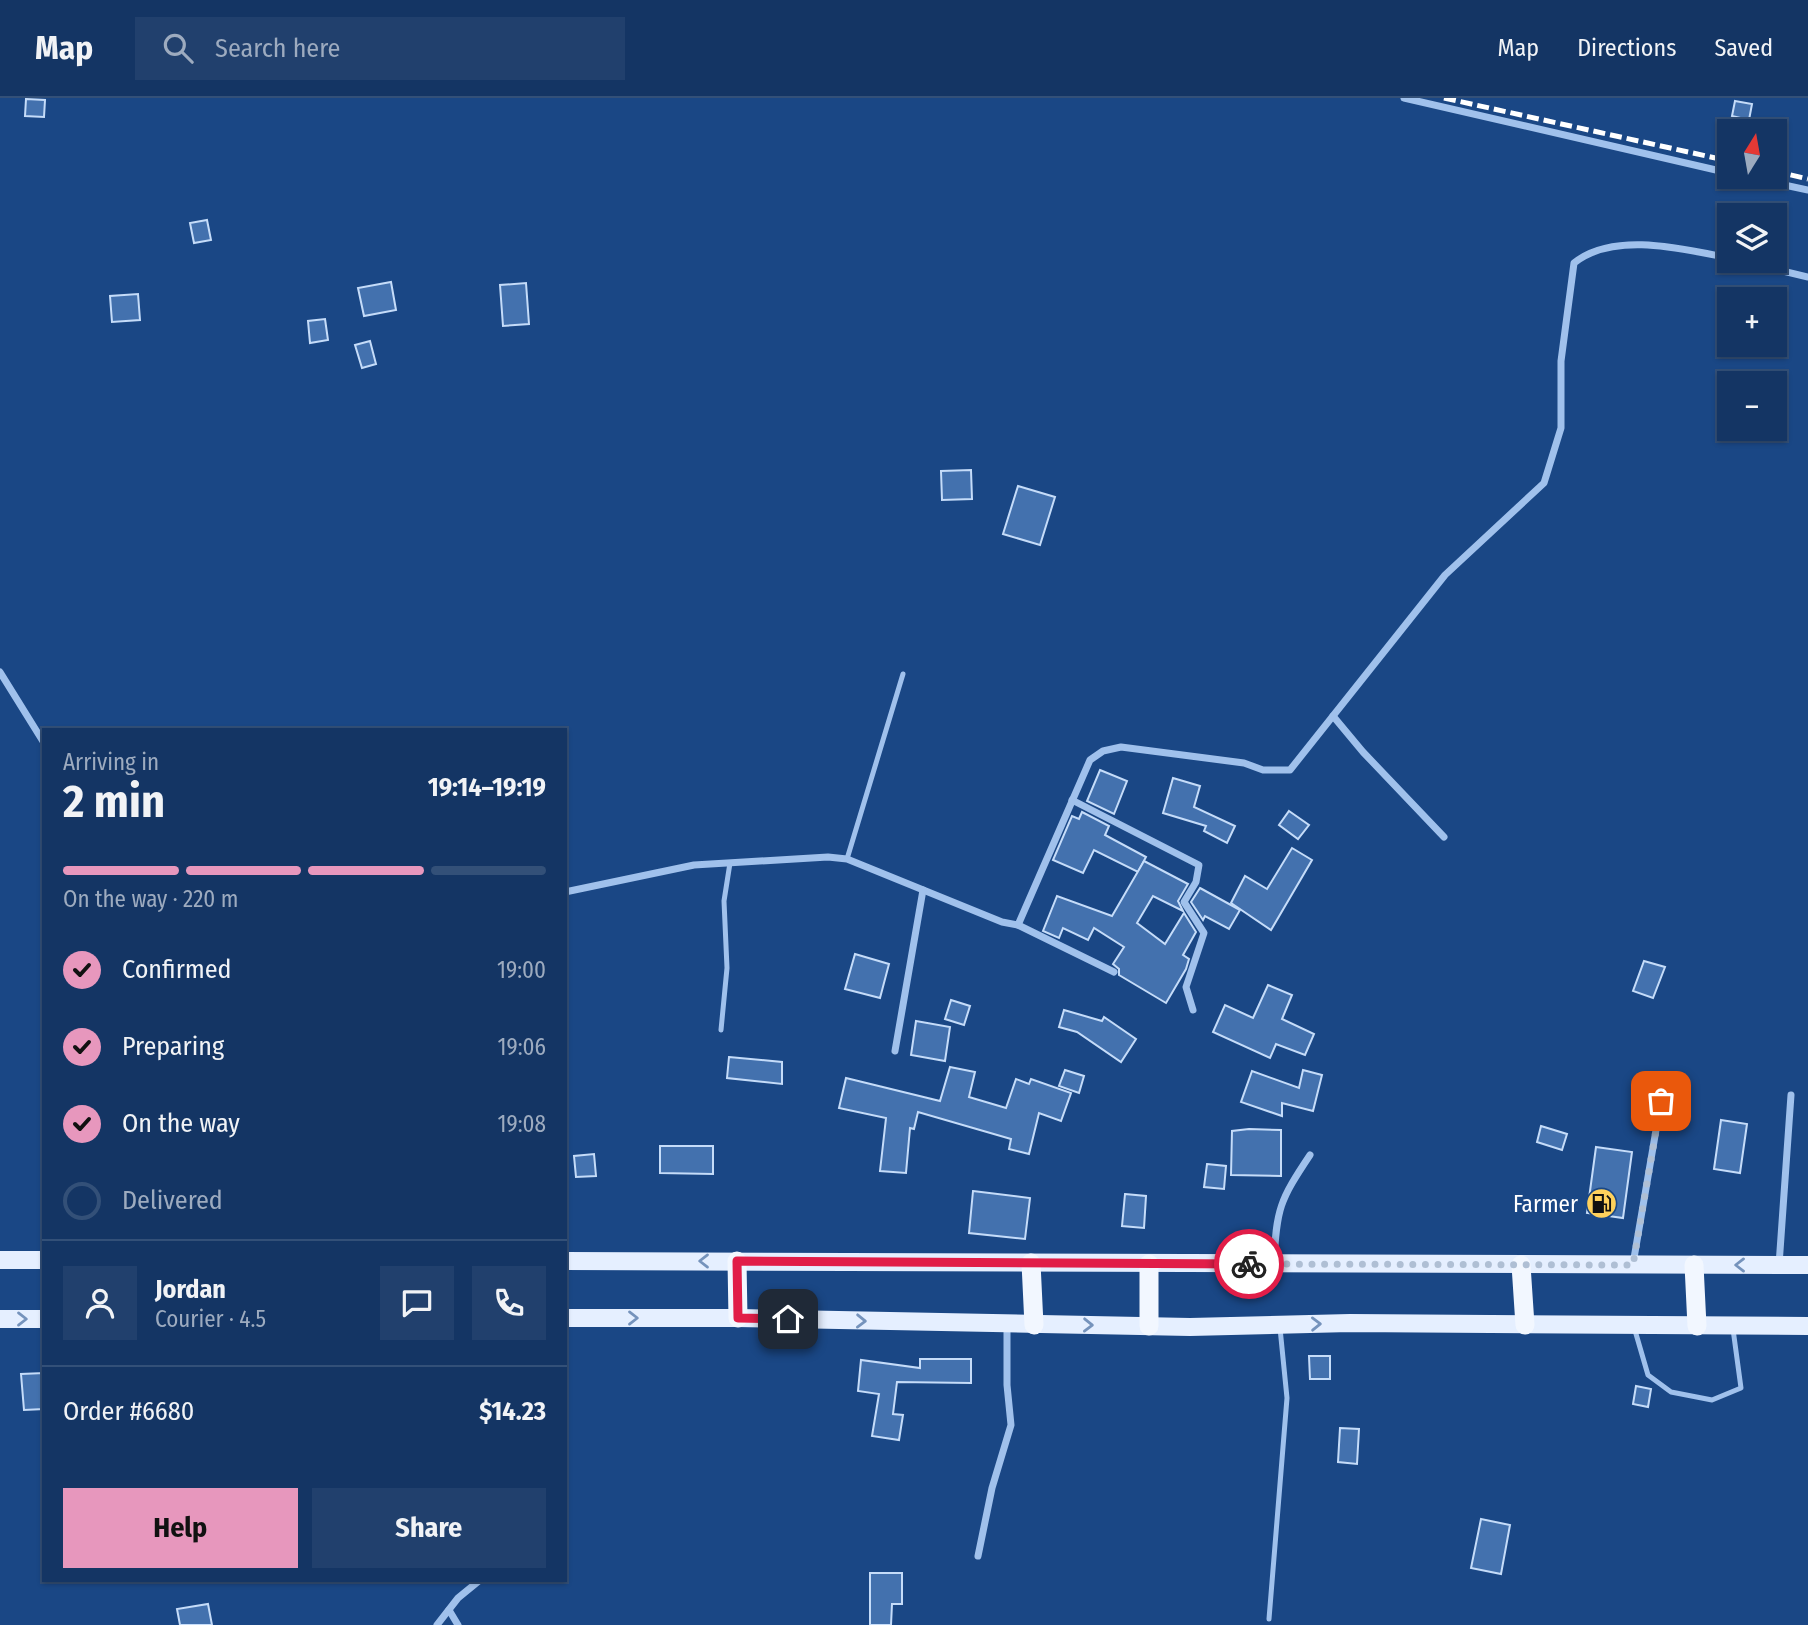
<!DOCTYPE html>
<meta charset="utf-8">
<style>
:root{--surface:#143564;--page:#21406d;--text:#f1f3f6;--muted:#9dabbf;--line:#335078;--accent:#e797bd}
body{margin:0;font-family:"Fira Sans Condensed",sans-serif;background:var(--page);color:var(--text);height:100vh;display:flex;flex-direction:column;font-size:26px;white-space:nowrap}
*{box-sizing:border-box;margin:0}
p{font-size:23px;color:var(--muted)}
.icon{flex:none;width:38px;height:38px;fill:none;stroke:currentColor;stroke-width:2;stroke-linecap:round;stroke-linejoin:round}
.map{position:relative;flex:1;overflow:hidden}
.drawer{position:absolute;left:42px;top:630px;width:525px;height:854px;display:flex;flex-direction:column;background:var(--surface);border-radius:0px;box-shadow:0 2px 5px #0004,0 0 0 2px var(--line)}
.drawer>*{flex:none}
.needle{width:46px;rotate:11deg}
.fabs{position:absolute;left:1717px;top:21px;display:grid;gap:14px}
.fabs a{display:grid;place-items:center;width:70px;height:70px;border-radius:0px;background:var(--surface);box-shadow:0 2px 5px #0004,0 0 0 2px var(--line);font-size:35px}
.pin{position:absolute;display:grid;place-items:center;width:60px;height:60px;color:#fff;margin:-30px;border-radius:14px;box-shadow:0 4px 10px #0006}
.courier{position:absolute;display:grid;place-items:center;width:70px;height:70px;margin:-35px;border:5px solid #e11d48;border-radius:50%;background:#fff;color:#222;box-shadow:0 2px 9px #0007}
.headline em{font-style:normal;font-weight:700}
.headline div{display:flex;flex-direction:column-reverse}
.headline{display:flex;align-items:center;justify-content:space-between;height:119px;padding:0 21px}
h1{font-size:46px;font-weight:700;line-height:52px}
.bar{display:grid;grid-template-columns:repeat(4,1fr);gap:10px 7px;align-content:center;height:84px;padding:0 21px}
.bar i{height:9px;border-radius:5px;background:var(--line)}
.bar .active{background:var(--accent)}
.bar p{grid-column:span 4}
.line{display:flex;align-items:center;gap:18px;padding:0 21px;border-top:2px solid var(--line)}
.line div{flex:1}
.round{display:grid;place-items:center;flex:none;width:74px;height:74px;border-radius:0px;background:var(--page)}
ol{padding:0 21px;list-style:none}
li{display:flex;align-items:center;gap:21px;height:77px}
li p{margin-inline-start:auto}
li .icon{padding:7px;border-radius:50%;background:var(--accent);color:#111;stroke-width:4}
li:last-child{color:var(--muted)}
li i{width:38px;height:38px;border:4px solid var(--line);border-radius:50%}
.button{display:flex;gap:14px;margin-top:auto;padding:14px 21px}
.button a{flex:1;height:80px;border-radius:0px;background:var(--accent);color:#111;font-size:28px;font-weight:700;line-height:80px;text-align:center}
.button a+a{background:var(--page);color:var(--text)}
header{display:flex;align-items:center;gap:42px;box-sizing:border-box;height:98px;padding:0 35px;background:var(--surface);border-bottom:2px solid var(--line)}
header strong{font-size:33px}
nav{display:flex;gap:38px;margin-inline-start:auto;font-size:24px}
.search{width:490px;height:63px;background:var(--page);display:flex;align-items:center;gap:18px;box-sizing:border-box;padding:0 24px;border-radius:0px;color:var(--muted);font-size:26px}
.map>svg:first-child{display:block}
.building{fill:#4371ae;stroke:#c5dcf9;stroke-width:2}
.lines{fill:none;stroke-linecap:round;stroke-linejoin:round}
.service{stroke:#a0c1ec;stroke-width:5}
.minor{stroke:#a0c1ec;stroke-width:7}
.primary{stroke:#e5efff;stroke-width:18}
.trunk{stroke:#f2f7ff;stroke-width:19}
.rail{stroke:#fff;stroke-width:5;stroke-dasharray:12 5;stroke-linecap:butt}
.oneway{stroke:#7593bc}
.done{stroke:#afbfd4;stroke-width:7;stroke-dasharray:0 12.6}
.route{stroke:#e11d48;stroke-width:9}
.labels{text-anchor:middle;stroke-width:7;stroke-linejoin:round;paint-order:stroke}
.poi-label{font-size:23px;fill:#fff;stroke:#1a4785;text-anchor:end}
</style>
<header>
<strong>Map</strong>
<div class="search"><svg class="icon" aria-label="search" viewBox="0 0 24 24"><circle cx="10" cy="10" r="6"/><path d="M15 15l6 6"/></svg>Search here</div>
<nav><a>Map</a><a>Directions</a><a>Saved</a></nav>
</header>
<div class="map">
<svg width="1808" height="1527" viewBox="0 0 1808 1527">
<rect width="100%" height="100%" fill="#1a4785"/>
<!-- building -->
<g class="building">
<path d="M 26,1 L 45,2 L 44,19 L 25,18 Z"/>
<path d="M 1735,3 L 1752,6 L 1749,22 L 1732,18 Z"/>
<path d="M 207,122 L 211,142 L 194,145 L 190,125 Z"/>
<path d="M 391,184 L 396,212 L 364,218 L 358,190 Z"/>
<path d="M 526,185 L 529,226 L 503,228 L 500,187 Z"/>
<path d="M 138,196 L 140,222 L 112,224 L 110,198 Z"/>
<path d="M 325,221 L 328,242 L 310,245 L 308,223 Z"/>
<path d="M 370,243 L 376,266 L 362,270 L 355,247 Z"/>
<path d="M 971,372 L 972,401 L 942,402 L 941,373 Z"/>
<path d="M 1018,388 L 1055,399 L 1040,447 L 1003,436 Z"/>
<path d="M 1100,672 L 1127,683 L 1114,716 L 1087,703 Z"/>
<path d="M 1173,680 L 1200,688 L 1194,709 L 1235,728 L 1227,745 L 1204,733 L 1206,728 L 1163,715 Z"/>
<path d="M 1289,713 L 1309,727 L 1298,741 L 1279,727 Z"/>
<path d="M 1082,714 L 1109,728 L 1105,737 L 1146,759 L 1138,774 L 1094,752 L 1083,775 L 1053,762 L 1072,718 L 1079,721 Z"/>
<path d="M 1292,750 L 1312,762 L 1271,832 L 1231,805 L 1245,778 L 1267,791 Z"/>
<path d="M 1144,763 L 1188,786 L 1178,803 L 1183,813 L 1153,798 L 1137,825 L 1165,846 L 1184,815 L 1196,834 L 1183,857 L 1189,861 L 1186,871 L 1166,905 L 1119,877 L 1119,871 L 1113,866 L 1124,849 L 1094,830 L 1088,842 L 1063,830 L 1059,840 L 1043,833 L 1057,798 L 1112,818 Z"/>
<path d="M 1200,790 L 1240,812 L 1229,831 L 1205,818 L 1203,822 L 1191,804 Z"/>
<path d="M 855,856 L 889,866 L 880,900 L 845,891 Z"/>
<path d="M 1644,863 L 1665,869 L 1653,900 L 1633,893 Z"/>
<path d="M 1268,887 L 1292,897 L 1282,921 L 1314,936 L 1305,957 L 1276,946 L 1270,960 L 1213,934 L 1225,907 L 1253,920 Z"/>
<path d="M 951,902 L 970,908 L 964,927 L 945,921 Z"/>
<path d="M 1064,912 L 1102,923 L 1104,919 L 1136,941 L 1121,964 L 1077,934 L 1059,929 Z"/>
<path d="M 916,923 L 950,929 L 945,963 L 911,957 Z"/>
<path d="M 729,959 L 782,964 L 782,986 L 727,980 Z"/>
<path d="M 950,969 L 975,974 L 969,999 L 1006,1010 L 1016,981 L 1029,986 L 1031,981 L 1071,995 L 1061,1023 L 1039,1015 L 1029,1056 L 1009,1051 L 1011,1041 L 918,1014 L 914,1031 L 910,1030 L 906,1075 L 880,1073 L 886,1020 L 839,1010 L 846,980 L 940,1003 Z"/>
<path d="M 1065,972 L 1084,978 L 1079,995 L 1059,988 Z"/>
<path d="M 1303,972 L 1322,977 L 1313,1013 L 1282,1005 L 1282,1018 L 1241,1004 L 1252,973 L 1299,990 Z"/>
<path d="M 1671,1005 L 1689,1009 L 1685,1024 L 1668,1020 Z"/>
<path d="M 1721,1022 L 1747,1026 L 1740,1075 L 1714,1071 Z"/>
<path d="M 1541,1028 L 1567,1036 L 1562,1052 L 1537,1044 Z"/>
<path d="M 1249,1031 L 1281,1032 L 1281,1078 L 1231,1077 L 1232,1033 Z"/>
<path d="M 660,1048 L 713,1048 L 713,1076 L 660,1075 Z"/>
<path d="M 1596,1049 L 1632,1054 L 1623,1120 L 1587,1115 Z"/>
<path d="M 594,1056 L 596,1078 L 576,1079 L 574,1058 Z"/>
<path d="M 1207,1066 L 1226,1068 L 1224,1091 L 1204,1089 Z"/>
<path d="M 973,1093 L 1030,1100 L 1025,1141 L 969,1135 Z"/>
<path d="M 1125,1096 L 1146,1098 L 1144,1130 L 1122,1128 Z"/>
<path d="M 1309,1258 L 1330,1258 L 1330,1281 L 1310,1281 Z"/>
<path d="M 920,1261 L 971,1261 L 971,1285 L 897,1284 L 893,1316 L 903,1317 L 899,1342 L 872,1338 L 879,1296 L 858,1293 L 861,1262 L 920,1270 Z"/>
<path d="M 44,1275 L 44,1311 L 24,1312 L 21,1276 Z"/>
<path d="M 1636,1288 L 1651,1291 L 1648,1309 L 1633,1306 Z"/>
<path d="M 1340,1330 L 1359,1331 L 1357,1366 L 1338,1364 Z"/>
<path d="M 1481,1421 L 1510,1427 L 1501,1476 L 1471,1470 Z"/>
<path d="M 870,1475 L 902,1475 L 902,1506 L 892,1506 L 891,1527 L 870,1527 Z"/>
<path d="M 208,1506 L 212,1527 L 180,1527 L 177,1511 Z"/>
</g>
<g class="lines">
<!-- service -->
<g class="service">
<path d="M 847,761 L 903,576"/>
<path d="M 721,932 L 727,870 L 724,803 L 730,765"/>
<path d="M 1634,1229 L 1648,1277 L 1671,1294 L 1712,1302 L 1741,1290 L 1733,1231"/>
<path d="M 1269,1521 L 1287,1300 L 1280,1230"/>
</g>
<!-- minor -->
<g class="minor">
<path d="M 1404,0 L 1729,75"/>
<path d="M 1747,79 L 1808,92"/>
<path d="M 1741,163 L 1808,179"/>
<path d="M 0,574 L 44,645"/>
<path d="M 1333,618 L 1363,654 L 1444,739"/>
<path d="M 1072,702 L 1199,767 L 1196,784 L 1184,804 L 1204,835 L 1186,889 L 1193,912"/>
<path d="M 565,794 L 694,767 L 828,759 L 847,761 L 1002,824 L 1018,827 L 1090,662 L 1103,653 L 1121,649 L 1244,665 L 1263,672 L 1290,672 L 1445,477 L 1544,385 L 1561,330 L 1561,263 L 1574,165 C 1614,133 1683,151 1729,160"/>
<path d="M 1018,827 L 1114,874"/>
<path d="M 895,953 L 923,792"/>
<path d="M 1274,1166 C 1276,1111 1280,1102 1310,1057"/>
<path d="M 1633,1166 L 1661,1003"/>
<path d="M 1779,1167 L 1791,997"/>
<path d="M 978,1458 L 992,1390 L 1011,1327 L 1007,1287 L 1007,1227"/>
<path d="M 449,1512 L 458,1527"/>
<path d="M 437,1527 L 458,1500 L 480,1482"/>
</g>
<!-- primary -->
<g class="primary">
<path d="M 0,1162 L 44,1162"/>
<path d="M 565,1163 L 1808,1167"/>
<path d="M 565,1220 L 738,1220 L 1190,1229 L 1350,1225 L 1808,1228"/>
<path d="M 0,1221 L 44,1221"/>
</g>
<!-- trunk -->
<g class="trunk">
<path d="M 737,1163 L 738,1220"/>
<path d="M 1031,1165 L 1034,1227"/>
<path d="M 1521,1167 L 1525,1227"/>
<path d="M 1694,1167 L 1697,1228"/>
<path d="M 1149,1228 L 1149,1166"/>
</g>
<!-- rail -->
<g class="rail">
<path d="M 1444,0 L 1729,63"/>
<path d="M 1774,73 L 1808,81"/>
</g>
</g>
<!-- one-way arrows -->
<defs><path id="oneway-chevron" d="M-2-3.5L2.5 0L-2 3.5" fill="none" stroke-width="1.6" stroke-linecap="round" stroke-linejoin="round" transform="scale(1.75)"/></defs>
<g class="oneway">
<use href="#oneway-chevron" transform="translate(704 1163) rotate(-180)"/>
<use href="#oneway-chevron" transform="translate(1740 1167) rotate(-180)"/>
<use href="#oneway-chevron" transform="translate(633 1220)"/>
<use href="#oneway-chevron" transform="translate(22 1221)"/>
<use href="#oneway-chevron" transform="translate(861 1223) rotate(1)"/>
<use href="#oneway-chevron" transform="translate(1316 1226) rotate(-1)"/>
<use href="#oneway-chevron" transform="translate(1088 1227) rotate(1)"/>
</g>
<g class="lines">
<!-- done -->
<path class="done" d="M 1249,1166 L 1633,1167 L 1661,1003"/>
<!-- route -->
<path class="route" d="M 788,1221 L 738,1220 L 737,1163 L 1249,1166"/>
</g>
<!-- icons -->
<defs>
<symbol id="fuel-disc" viewBox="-11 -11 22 22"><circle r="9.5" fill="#fed15c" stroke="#1a4785"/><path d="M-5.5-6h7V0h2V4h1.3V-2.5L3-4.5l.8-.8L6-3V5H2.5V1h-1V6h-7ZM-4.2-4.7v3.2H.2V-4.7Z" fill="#111"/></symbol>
</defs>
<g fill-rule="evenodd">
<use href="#fuel-disc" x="1584" y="1088" width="35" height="35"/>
</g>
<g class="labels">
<!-- poi labels -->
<g class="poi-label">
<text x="1578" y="1114">Farmer</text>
</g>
</g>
</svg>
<div class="fabs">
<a><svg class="needle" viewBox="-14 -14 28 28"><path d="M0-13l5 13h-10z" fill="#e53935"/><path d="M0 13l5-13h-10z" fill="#9dabbf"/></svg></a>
<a><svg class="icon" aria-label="layers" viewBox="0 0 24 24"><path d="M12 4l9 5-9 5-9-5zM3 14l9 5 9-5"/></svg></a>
<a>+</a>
<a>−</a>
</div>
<div class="pin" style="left:1661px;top:1003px;background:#ea580c"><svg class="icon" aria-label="bag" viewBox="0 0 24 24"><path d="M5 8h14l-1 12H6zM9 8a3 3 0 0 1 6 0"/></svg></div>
<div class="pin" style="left:788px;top:1221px;background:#1f2937"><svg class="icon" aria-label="home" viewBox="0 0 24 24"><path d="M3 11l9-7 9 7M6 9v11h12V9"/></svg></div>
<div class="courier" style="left:1249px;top:1166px"><svg class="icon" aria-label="bike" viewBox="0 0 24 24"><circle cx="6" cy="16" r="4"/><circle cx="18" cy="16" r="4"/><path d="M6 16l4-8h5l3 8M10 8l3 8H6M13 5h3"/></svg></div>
<section class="drawer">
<div class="headline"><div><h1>2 min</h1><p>Arriving in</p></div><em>19:14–19:19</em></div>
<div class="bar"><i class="active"></i><i class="active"></i><i class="active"></i><i></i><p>On the way · 220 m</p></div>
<ol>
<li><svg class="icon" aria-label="check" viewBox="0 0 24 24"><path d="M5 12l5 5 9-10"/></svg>Confirmed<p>19:00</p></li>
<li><svg class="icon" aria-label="check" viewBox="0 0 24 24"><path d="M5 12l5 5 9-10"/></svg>Preparing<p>19:06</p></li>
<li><svg class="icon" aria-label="check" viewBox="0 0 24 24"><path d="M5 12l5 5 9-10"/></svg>On the way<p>19:08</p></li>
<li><i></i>Delivered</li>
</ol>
<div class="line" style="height:126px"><a class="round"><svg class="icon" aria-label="person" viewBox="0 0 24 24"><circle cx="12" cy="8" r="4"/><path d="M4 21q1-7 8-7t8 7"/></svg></a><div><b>Jordan</b><p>Courier · 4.5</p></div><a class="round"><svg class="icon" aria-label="chat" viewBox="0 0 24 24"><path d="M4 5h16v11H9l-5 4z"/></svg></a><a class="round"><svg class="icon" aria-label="phone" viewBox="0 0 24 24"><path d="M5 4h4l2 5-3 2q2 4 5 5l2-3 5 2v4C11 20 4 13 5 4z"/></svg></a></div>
<div class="line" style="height:91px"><div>Order #6680</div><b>$14.23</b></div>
<div class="button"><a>Help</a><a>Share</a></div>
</section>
</div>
